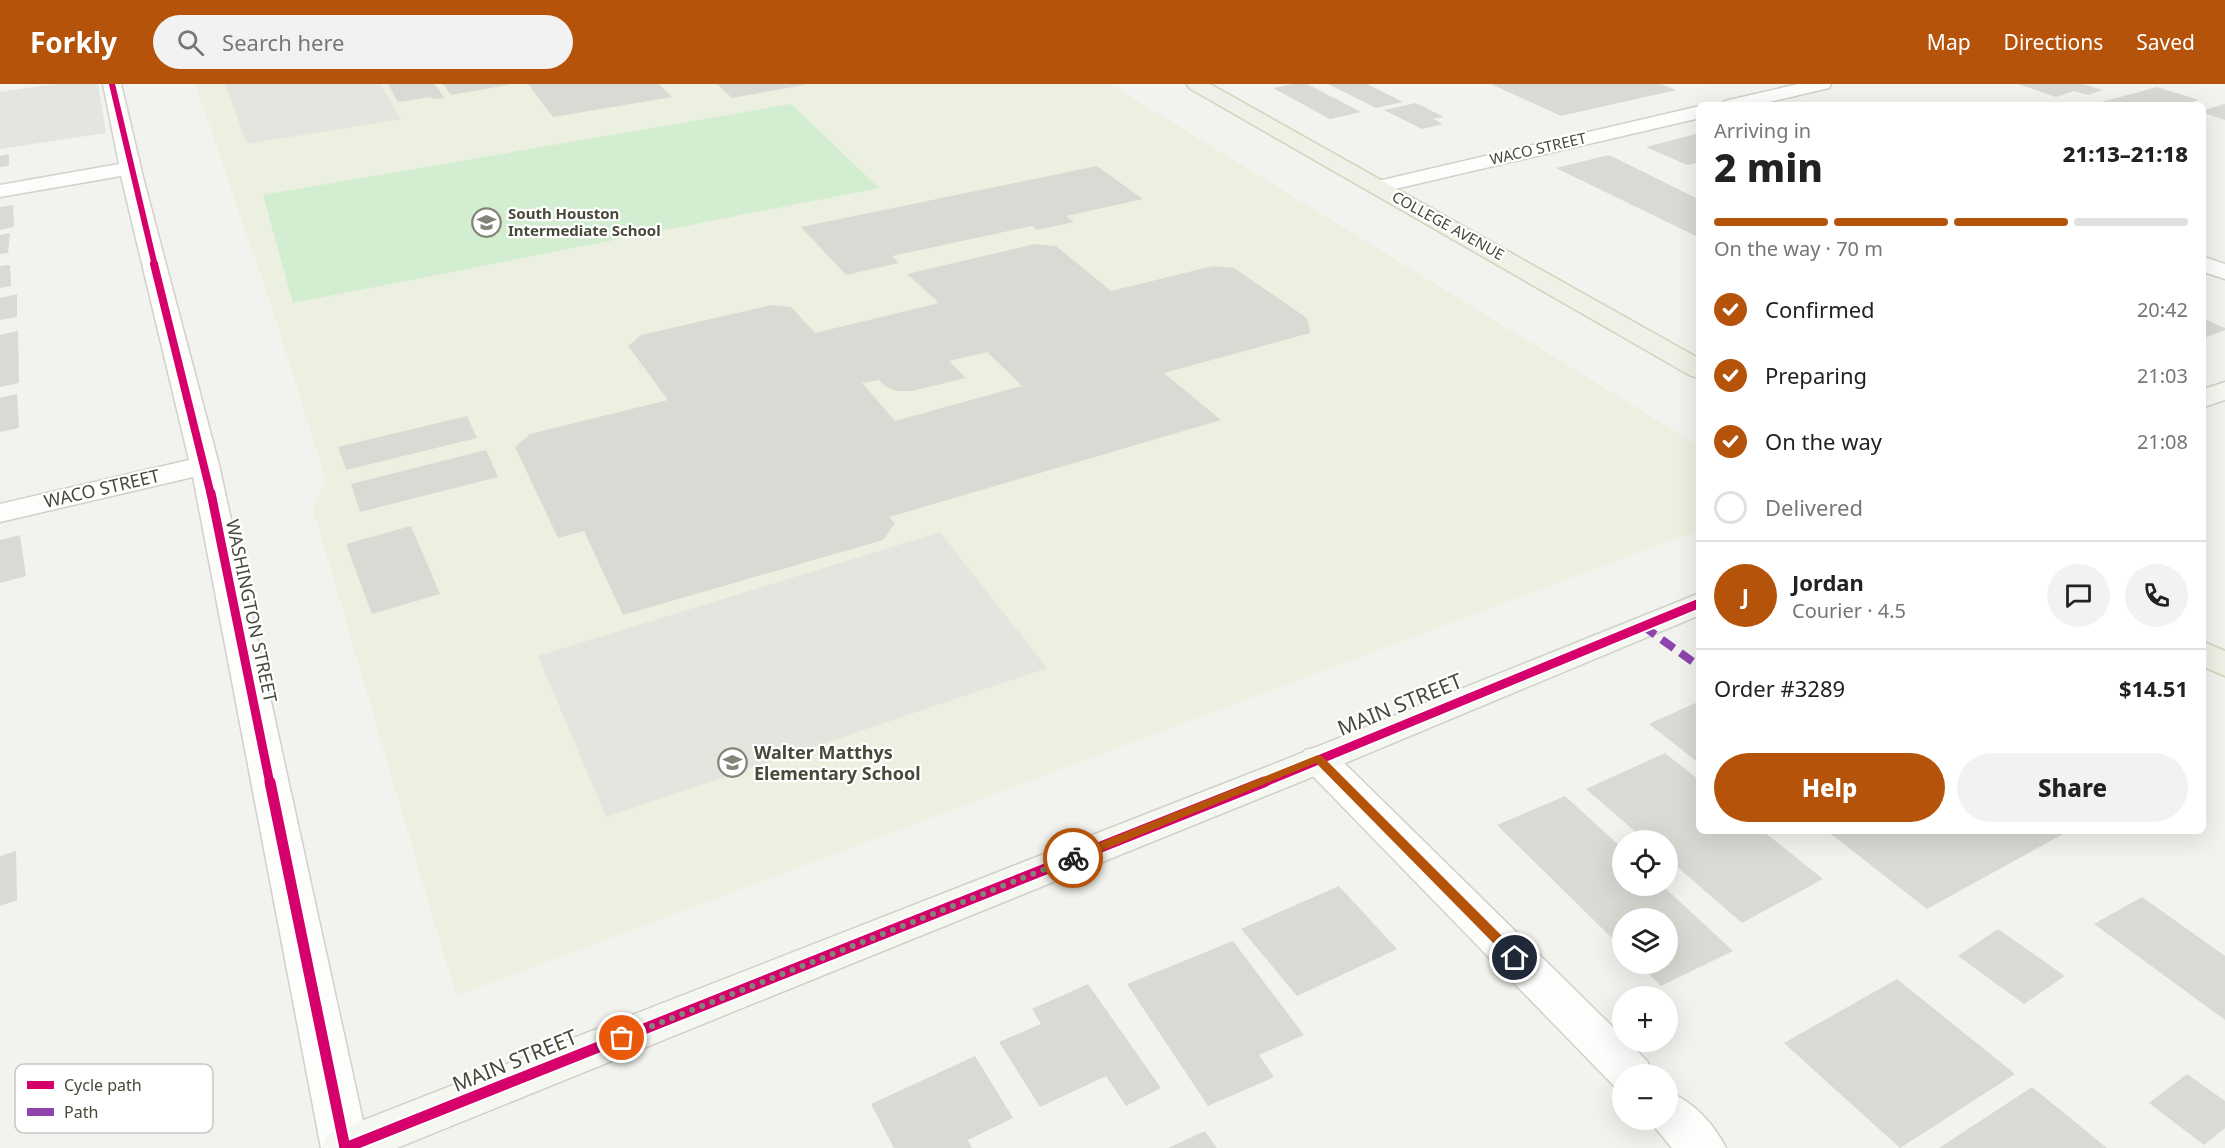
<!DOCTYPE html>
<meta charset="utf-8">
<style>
:root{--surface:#fff;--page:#f2f2f2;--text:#222;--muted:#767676;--line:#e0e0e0;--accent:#b45309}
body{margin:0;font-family:"Noto Sans",sans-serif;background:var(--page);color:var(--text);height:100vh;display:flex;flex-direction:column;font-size:22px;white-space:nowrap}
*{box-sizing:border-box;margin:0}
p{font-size:20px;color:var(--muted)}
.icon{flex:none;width:33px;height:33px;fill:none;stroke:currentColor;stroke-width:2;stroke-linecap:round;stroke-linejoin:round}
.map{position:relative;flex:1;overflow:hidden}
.details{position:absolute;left:1696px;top:18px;width:510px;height:732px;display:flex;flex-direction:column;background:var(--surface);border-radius:9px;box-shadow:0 6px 24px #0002}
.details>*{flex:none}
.buttons{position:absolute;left:1612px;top:746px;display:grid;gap:12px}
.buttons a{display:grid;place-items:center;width:66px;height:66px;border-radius:50%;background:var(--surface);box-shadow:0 6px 24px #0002;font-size:30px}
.pin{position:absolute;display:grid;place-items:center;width:51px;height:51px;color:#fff;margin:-26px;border:3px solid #fff;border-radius:50%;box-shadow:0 2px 6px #0007}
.courier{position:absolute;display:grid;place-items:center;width:60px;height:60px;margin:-30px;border:4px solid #b45309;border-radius:50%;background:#fff;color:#222;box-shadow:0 2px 8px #0007}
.headline em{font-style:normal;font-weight:800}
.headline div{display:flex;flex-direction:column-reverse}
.headline{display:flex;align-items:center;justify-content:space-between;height:102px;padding:0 18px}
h1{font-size:39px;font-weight:800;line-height:45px}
.bar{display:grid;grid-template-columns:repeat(4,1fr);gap:9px 6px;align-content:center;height:72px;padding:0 18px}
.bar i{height:8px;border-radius:4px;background:var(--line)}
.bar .active{background:var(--accent)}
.bar p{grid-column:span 4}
.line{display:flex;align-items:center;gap:15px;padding:0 18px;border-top:2px solid var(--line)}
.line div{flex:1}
.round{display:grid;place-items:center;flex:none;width:63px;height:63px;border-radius:32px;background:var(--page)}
ol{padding:0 18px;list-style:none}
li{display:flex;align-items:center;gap:18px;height:66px}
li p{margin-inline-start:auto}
li .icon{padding:6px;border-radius:50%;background:var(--accent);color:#fff;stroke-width:4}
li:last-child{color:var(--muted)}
li i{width:33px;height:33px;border:3px solid var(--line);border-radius:50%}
.button{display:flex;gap:12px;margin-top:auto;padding:12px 18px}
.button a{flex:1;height:69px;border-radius:36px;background:var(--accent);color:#fff;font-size:24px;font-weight:800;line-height:69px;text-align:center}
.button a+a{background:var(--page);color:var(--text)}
header{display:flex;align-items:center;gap:36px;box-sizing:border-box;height:84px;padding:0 30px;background:var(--accent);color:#fff}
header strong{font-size:28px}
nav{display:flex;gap:33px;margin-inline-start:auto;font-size:21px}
.search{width:420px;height:54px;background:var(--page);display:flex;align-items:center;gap:15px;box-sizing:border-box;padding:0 21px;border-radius:33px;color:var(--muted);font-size:22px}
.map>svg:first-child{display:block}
.education{fill:#ecf0e1}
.green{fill:#d2edcf}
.parking{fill:#e3e5df}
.building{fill:#d9dad3;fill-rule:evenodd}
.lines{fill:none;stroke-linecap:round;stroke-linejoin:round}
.street-casing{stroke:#d0d1cb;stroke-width:3}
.secondary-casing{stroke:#cfd2c6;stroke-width:3}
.primary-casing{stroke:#cfd5bc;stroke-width:3}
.street{fill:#fdfdfc;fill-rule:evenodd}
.secondary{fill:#f5f7f1;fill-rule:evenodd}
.primary{fill:#eff1e6;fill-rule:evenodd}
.quiet{stroke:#8e44ad;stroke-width:8;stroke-dasharray:15 8;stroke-linecap:butt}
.cycleway-far3-casing{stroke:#fff;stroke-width:8}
.cycleway-far2-casing{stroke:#fff;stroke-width:10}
.cycleway-far1-casing{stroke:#fff;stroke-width:13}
.cycleway-casing{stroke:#fff;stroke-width:15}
.cycleway-far3{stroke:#d6006c;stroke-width:6}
.cycleway-far2{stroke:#d6006c;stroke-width:8}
.cycleway-far1{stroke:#d6006c;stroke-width:9}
.cycleway{stroke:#d6006c;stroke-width:11}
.route{fill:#b45309}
.done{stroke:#838578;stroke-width:6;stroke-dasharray:0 10.8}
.labels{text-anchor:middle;stroke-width:4.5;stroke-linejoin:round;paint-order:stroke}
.far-street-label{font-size:15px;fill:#474a39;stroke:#fff}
.far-poi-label{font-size:15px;font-weight:bold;fill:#474a39;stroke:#fff;text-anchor:start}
.street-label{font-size:18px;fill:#474a39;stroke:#fff}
.poi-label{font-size:18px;font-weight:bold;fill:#474a39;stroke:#fff;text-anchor:start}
.near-street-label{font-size:21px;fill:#474a39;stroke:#fff}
.key{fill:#fff;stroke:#c8c9c4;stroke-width:1.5}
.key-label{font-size:16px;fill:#474a39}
</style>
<header>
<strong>Forkly</strong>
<div class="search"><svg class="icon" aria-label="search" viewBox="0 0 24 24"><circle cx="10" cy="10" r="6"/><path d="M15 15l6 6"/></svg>Search here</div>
<nav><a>Map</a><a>Directions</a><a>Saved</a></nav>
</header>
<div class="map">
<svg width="2225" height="1064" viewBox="0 0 2225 1064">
<rect width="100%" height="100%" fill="#f2f3ee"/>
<!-- education -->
<path class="education" d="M 195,0 L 1110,0 L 1699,362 L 1699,446 L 456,912 L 313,425 L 326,396 L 274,230 Z"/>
<!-- green -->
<path class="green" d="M 791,20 L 879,104 L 293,219 L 263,111 Z"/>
<!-- parking -->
<g class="parking">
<path d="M 55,0 L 98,0 L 106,49 L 0,65 L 0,8 Z"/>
<path d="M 225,0 L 380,0 L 401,35 L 247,60 Z"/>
<path d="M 940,448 L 1047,584 L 606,733 L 538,572 Z"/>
</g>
<!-- building -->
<g class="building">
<path d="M 388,0 L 435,0 L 444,14 L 432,15 L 431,13 L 398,18 Z"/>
<path d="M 443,0 L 508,0 L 508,1 L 451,11 Z"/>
<path d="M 528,0 L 659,0 L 672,13 L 553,33 Z"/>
<path d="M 717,0 L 804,0 L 804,1 L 732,14 Z"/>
<path d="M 1293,0 L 1307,0 L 1361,28 L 1330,35 L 1273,4 Z"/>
<path d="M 1328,0 L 1367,0 L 1403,18 L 1376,24 Z"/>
<path d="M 1491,0 L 1661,0 L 1676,6 L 1561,32 Z"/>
<path d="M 2018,0 L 2083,0 L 2103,6 L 2088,11 L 2074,7 L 2056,13 Z"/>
<path d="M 2157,3 L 2199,16 L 2182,21 L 2091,21 Z"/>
<path d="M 1416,19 L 1444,33 L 1433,35 L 1443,40 L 1422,45 L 1384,26 Z"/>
<path d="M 2225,20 L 2225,36 L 2204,29 L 2204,26 Z"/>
<path d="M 1700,49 L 1700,78 L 1687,81 L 1646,63 Z"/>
<path d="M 9,70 L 9,82 L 0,83 L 0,72 Z"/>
<path d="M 1609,71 L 1700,116 L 1700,154 L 1556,84 Z"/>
<path d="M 1097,82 L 1143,115 L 1066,132 L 1074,138 L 1037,146 L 1032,142 L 892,172 L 899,179 L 846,191 L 801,143 Z"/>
<path d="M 13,121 L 14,143 L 0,146 L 0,123 Z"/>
<path d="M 10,149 L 8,169 L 0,170 L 0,151 Z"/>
<path d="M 1035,160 L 1056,162 L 1111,207 L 1213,182 L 1234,184 L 1307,234 L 1310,249 L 1164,289 L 1221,336 L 889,433 L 895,439 L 883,456 L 623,531 L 584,447 L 558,454 L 515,363 L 530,350 L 668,316 L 628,262 L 641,251 L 772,221 L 791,223 L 815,249 L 939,219 L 907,190 ZM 987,268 L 1022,302 L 895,337 L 862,299 L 879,296 L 886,303 L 897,307 L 912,307 L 966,294 L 949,277 Z"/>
<path d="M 10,181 L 11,202 L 0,204 L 0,182 Z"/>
<path d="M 17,210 L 17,233 L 0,236 L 0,214 Z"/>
<path d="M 2204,235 L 2225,244 L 2225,246 L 2204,254 Z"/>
<path d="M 18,247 L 19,299 L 0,303 L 0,251 Z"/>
<path d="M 17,310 L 19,344 L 0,348 L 0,314 Z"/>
<path d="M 467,332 L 477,354 L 346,386 L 338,363 Z"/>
<path d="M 486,366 L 498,393 L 360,428 L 351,400 Z"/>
<path d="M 411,442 L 440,510 L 372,530 L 346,460 Z"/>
<path d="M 20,451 L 26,492 L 0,499 L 0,456 Z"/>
<path d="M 1700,617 L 1700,680 L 1649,640 Z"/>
<path d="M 1665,669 L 1700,697 L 1700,747 L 1763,747 L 1823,795 L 1742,839 L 1668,775 L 1668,756 L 1645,756 L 1586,705 Z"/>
<path d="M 1565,712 L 1623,765 L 1623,801 L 1662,801 L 1733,867 L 1661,902 L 1638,879 L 1668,879 L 1668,834 L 1623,834 L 1623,865 L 1497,741 Z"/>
<path d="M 1827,747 L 2059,747 L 2063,750 L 1927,825 Z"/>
<path d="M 16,767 L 17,816 L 0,822 L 0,772 Z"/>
<path d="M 1339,802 L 1397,865 L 1297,912 L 1241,845 Z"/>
<path d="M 2142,813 L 2225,872 L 2225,936 L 2094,840 Z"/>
<path d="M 1998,845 L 2065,892 L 2024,920 L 1958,872 Z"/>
<path d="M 1233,857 L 1304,951 L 1259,971 L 1274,993 L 1208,1022 L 1127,900 Z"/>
<path d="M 1897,895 L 2015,990 L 1900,1064 L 1784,959 Z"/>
<path d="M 1088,900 L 1161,1004 L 1126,1022 L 1106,992 L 1040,1023 L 999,958 L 1041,940 L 1032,925 Z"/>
<path d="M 975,972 L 1013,1034 L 968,1056 L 972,1064 L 894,1064 L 871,1020 Z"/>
<path d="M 2187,990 L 2225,1017 L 2225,1044 L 2204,1061 L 2149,1019 Z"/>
<path d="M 2032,1003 L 2107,1064 L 1939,1064 Z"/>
<path d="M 1205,1047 L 1217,1064 L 1168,1064 Z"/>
</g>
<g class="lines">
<defs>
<g id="street">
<path d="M 103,0 L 121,0 L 144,97 L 219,381 L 369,1064 L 321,1064 L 193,393 L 0,438 L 0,420 L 189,376 L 121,92 L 0,113 L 0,101 L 119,80 Z"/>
<path d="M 1798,0 L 1831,0 L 1829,4 L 1756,21 L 1722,21 L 1725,17 Z"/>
<path d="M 1700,22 L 1700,34 L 1378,109 L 1370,108 L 1367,103 L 1370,98 L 1378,97 Z"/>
<path d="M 2204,173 L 2225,180 L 2225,195 L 2204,188 Z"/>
<path d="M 1318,663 L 1331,666 L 1623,953 L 1623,957 L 1627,957 L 1647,977 L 1654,990 L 1623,990 L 1623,1006 L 1615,1003 L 1305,684 L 1300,675 L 1305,666 Z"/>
<path d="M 1668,1008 C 1693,1017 1714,1040 1726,1064 L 1672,1064 L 1648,1035 L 1668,1035 Z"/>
</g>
<g id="secondary">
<path d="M 2225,298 L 2225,316 L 2204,323 L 2204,305 Z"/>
<path d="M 1700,509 L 1700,531 L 1295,700 L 397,1064 L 321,1064 L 328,1050 L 1269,682 Z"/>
</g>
<g id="primary">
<path d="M 1187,0 L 1210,0 L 1700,275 L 1700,294 L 1691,292 L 1189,4 Z"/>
<path d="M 2204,558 L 2225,567 L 2225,592 L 2204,583 Z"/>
</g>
</defs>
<!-- street casing -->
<use href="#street" class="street-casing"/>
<!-- secondary casing -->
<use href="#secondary" class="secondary-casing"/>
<!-- primary casing -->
<use href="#primary" class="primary-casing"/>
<!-- street -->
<use href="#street" class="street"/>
<!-- secondary -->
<use href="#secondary" class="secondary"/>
<!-- primary -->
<use href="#primary" class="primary"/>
<!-- quiet -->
<path class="quiet" d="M 1643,542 L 1700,583"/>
<defs>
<path id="cycleway-far3" d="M 112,0 L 155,182"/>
<path id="cycleway-far2" d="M 154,180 L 211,411"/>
<g id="cycleway-far1">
<path d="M 211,409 L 270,700"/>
<path d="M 1260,700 L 1700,519"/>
</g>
<g id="cycleway">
<path d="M 270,698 L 345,1064"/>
<path d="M 345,1064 L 1264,698"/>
</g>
</defs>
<!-- cycleway-far3 casing -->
<use href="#cycleway-far3" class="cycleway-far3-casing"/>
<!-- cycleway-far2 casing -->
<use href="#cycleway-far2" class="cycleway-far2-casing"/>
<!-- cycleway-far1 casing -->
<use href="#cycleway-far1" class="cycleway-far1-casing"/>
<!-- cycleway casing -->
<use href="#cycleway" class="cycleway-casing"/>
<!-- cycleway-far3 -->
<use href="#cycleway-far3" class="cycleway-far3"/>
<!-- cycleway-far2 -->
<use href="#cycleway-far2" class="cycleway-far2"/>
<!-- cycleway-far1 -->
<use href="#cycleway-far1" class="cycleway-far1"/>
<!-- cycleway -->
<use href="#cycleway" class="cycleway"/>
</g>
<!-- route -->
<path class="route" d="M 1318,671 L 1322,672 L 1520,870 L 1522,874 L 1520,877 L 1511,877 L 1316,679 L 1077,777 L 1073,778 L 1067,774 L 1069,771 Z"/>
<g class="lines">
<!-- done -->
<path class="done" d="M 622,954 L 1073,774"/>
</g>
<!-- icons -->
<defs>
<symbol id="school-ring" viewBox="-11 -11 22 22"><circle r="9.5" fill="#fff" stroke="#838578" stroke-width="1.5"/><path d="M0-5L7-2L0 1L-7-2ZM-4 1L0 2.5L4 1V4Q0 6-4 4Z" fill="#838578"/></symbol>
</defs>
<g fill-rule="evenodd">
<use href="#school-ring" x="470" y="122" width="33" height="33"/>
<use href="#school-ring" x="716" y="662" width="33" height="33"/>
</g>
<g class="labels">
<!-- far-street labels -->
<g class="far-street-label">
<text transform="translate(1538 65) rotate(-13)" y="5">WACO STREET</text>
<text transform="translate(1448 142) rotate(29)" y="5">COLLEGE AVENUE</text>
</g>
<!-- far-poi labels -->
<g class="far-poi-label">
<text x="508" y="135">South Houston<tspan x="508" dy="17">Intermediate School</tspan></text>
</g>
<!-- street labels -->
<g class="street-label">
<text transform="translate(102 405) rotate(-13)" y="6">WACO STREET</text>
<text transform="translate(251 527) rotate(78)" y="6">WASHINGTON STREET</text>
</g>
<!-- poi labels -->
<g class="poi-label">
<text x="754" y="675">Walter Matthys<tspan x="754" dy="21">Elementary School</tspan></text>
</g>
<!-- near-street labels -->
<g class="near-street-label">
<text transform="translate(1400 621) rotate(-22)" y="7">MAIN STREET</text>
<text transform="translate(515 977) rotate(-22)" y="7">MAIN STREET</text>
</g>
</g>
<!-- legend -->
<rect x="15" y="980" width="198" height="69" rx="9" class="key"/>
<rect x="27" y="997" width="27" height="8" fill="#d6006c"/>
<rect x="27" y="1024" width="27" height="8" fill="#8e44ad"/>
<g class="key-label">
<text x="64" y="1007">Cycle path</text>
<text x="64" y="1034">Path</text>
</g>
</svg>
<div class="buttons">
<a><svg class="icon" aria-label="locate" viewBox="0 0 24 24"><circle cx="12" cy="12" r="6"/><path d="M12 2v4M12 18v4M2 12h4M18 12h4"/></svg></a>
<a><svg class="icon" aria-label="layers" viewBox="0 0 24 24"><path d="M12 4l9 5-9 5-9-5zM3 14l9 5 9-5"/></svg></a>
<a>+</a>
<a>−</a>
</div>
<div class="pin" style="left:622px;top:954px;background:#ea580c"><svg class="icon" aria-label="bag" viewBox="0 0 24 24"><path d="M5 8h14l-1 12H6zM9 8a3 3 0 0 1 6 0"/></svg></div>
<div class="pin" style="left:1515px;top:874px;background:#1f2937"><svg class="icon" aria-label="home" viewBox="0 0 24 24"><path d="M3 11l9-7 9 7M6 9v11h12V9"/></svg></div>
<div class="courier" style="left:1073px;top:774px"><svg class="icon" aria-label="bike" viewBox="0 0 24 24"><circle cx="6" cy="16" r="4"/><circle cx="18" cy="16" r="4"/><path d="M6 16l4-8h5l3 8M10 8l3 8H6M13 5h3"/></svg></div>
<section class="details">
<div class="headline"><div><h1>2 min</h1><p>Arriving in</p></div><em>21:13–21:18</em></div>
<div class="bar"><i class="active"></i><i class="active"></i><i class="active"></i><i></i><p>On the way · 70 m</p></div>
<ol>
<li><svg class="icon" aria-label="check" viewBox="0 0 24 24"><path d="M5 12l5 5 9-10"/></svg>Confirmed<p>20:42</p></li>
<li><svg class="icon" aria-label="check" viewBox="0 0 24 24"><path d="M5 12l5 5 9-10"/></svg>Preparing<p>21:03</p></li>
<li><svg class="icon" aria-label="check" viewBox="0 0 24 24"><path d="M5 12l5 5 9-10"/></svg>On the way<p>21:08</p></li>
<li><i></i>Delivered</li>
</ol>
<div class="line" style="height:108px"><b class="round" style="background:var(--accent);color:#fff">J</b><div><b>Jordan</b><p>Courier · 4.5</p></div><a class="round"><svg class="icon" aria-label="chat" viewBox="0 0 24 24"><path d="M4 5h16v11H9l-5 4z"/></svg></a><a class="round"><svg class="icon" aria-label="phone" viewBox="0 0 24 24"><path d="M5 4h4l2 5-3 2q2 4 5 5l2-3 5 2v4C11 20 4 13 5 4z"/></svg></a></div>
<div class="line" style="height:78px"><div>Order #3289</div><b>$14.51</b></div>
<div class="button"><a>Help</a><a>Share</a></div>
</section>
</div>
